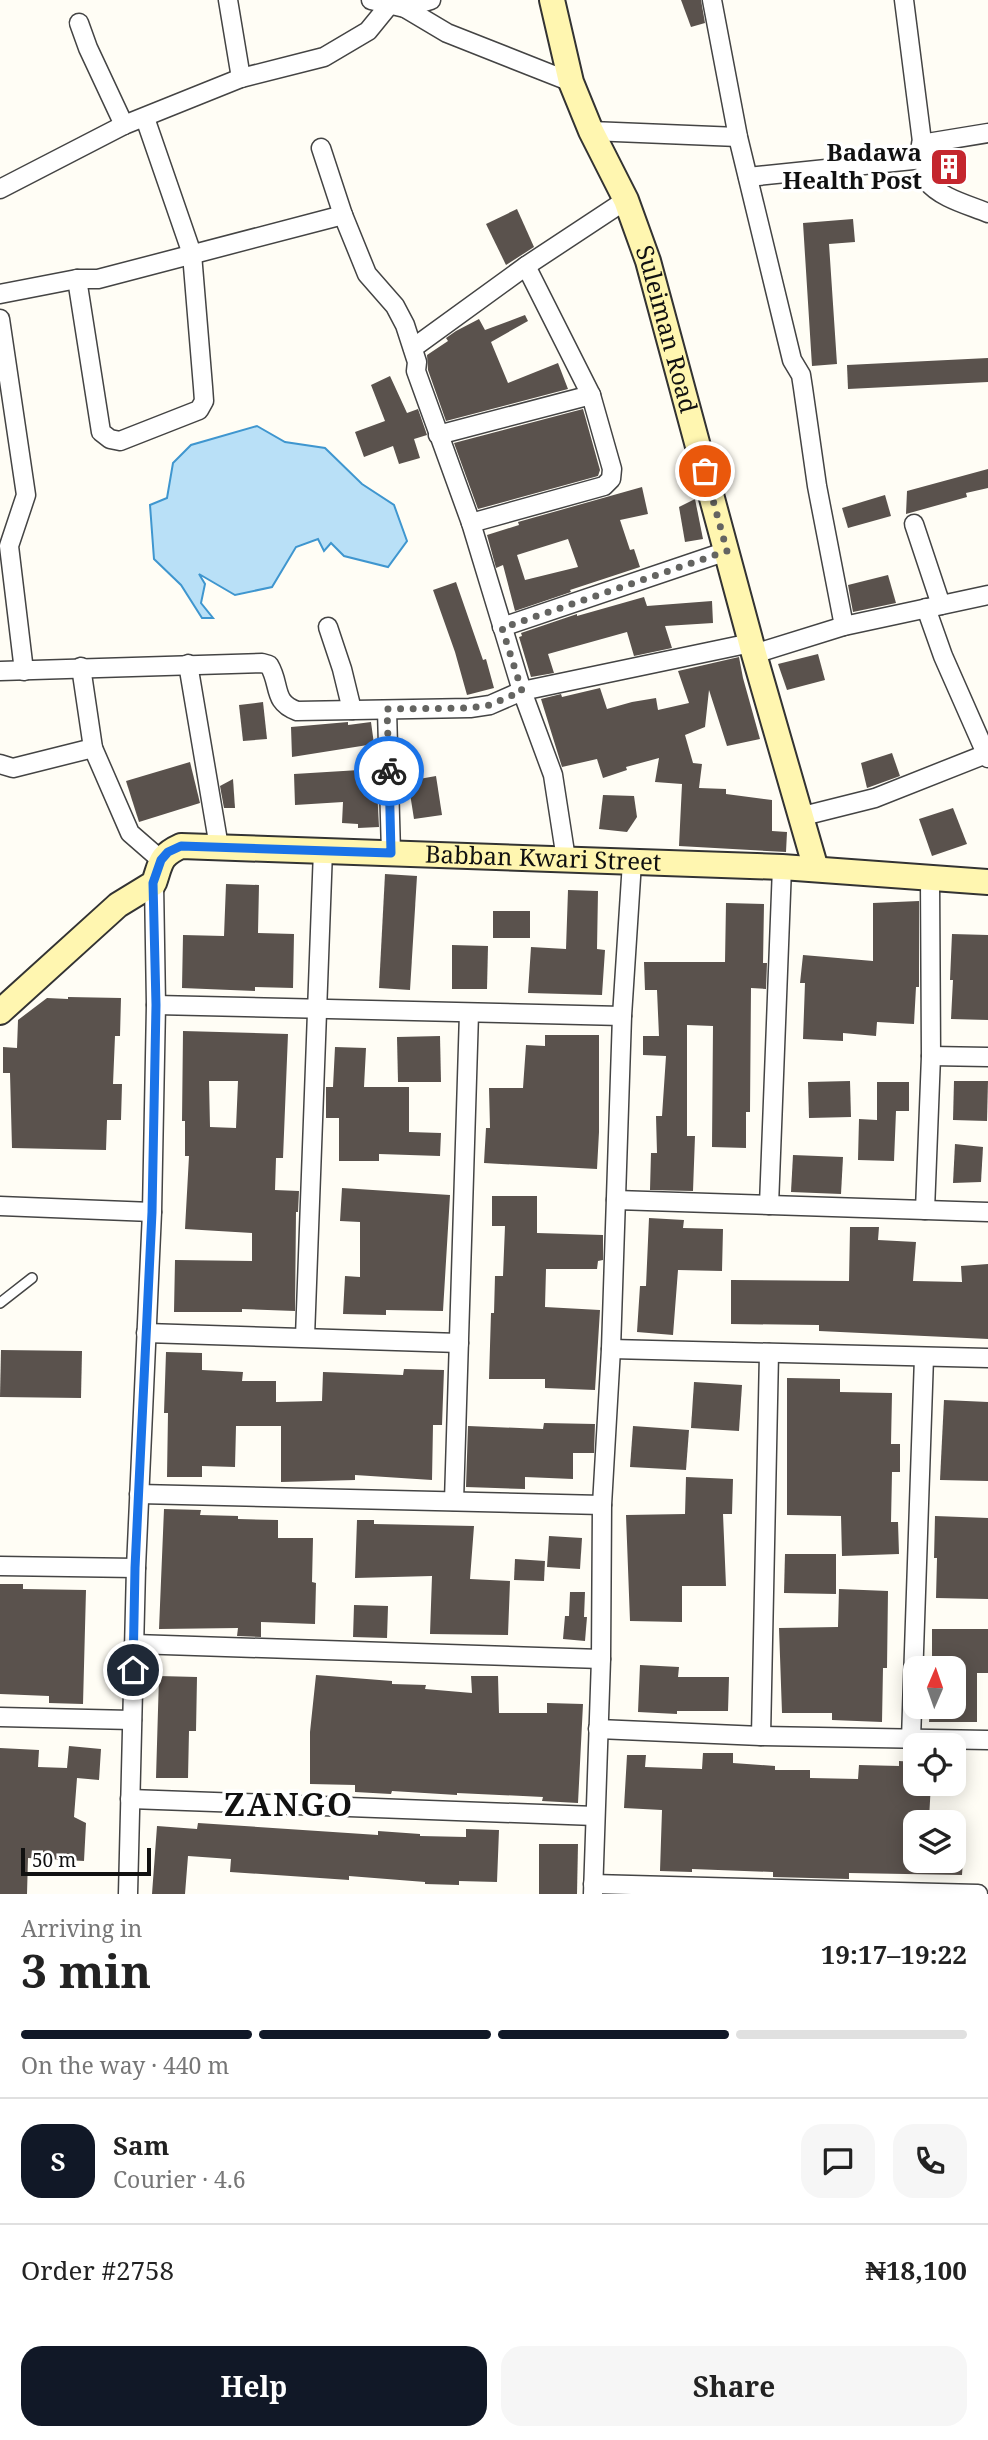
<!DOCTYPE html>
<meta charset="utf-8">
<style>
:root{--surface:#fff;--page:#f6f6f6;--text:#222;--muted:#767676;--line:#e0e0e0;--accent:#111827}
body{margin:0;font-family:"Noto Serif",serif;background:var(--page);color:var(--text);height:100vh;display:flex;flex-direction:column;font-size:26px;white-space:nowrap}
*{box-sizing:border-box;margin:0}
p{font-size:23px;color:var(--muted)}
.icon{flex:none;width:38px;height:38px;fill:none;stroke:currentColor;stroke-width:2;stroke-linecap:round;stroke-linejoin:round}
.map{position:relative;height:1894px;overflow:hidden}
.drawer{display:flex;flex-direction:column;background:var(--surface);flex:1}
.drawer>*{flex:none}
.needle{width:46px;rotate:2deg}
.fabs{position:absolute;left:903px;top:1656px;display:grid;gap:14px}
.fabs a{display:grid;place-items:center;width:63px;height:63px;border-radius:14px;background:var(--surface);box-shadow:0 4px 18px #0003;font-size:35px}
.scale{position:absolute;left:21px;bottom:18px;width:130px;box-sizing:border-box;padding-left:7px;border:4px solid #111;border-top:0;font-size:19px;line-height:24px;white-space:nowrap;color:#111;-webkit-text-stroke:5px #fff;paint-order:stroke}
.pin{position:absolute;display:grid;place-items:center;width:60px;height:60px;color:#fff;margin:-30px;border:4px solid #fff;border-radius:50%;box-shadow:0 2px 7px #0007}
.courier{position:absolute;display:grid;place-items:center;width:70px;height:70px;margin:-35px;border:5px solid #1a73e8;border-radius:50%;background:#fff;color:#222;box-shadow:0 2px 9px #0007}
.overview em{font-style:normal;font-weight:700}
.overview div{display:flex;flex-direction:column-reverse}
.overview{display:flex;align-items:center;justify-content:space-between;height:119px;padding:0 21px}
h1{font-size:46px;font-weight:700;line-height:52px}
.bar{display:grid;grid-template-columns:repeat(4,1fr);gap:10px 7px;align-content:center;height:84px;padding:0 21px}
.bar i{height:9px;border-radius:5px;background:var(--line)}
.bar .active{background:var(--accent)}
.bar p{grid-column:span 4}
.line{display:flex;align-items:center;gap:18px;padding:0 21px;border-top:2px solid var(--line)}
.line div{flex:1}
.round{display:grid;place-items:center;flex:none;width:74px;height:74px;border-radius:21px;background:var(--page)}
.cta{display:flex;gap:14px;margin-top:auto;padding:14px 21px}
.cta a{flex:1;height:80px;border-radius:21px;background:var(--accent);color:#fff;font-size:28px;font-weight:700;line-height:80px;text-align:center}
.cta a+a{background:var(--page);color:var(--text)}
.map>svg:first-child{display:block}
.water{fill:#b9e0f7;stroke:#3f96cf;stroke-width:2}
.building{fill:#5a524d;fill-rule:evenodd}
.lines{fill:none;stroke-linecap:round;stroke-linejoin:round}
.lane-casing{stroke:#444;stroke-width:12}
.street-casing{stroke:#444;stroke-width:21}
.secondary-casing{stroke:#333;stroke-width:28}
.lane{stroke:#fff;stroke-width:9}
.street{stroke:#fff;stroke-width:18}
.secondary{stroke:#fff6b0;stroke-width:24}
.done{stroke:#646461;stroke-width:7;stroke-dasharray:0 12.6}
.route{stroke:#1a73e8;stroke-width:9}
.labels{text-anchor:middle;stroke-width:7;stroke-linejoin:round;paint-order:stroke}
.poi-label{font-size:24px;font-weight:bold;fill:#111;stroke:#fff;text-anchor:end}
.street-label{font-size:24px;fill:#111;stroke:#fff}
.district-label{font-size:32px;font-weight:bold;letter-spacing:2px;fill:#111;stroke:#fff}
</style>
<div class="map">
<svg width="988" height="1894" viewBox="0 0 988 1894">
<rect width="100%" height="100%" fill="#fffdf5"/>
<!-- water -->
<path class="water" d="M 257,426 L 285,442 L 325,448 L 362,484 L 394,505 L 407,541 L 388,567 L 344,556 L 331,543 L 324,551 L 318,539 L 296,547 L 272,587 L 235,595 L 199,574 L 205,584 L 201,603 L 213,618 L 202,618 L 181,585 L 154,559 L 150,505 L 167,498 L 173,463 L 191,445 Z"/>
<!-- building -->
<g class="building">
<path d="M 681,0 L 701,0 L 705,23 L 691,27 Z"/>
<path d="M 957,153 L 961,178 L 943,181 L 940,178 L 936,156 Z"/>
<path d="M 517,209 L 534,247 L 506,265 L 486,224 Z"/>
<path d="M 853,219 L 855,242 L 829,244 L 837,364 L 812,366 L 803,223 Z"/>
<path d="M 525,315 L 528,321 L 491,342 L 508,383 L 558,363 L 568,389 L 446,421 L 428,370 L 427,355 L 448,341 L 446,338 L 456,331 L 479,319 L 485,330 Z"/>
<path d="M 988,358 L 988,382 L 848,389 L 847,365 Z"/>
<path d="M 390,376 L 407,413 L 418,409 L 427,435 L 414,439 L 420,458 L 399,464 L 393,446 L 364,457 L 355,432 L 385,421 L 371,385 Z"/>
<path d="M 583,409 L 600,470 L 598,476 L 478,509 L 454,443 Z"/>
<path d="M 988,469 L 988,488 L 966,493 L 967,497 L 906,514 L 907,491 Z"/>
<path d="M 642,487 L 648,514 L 620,520 L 630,550 L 634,549 L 640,567 L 570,590 L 571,592 L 515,611 L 503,565 L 496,568 L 487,535 L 519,525 L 518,522 ZM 568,539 L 578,567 L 525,580 L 517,555 Z"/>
<path d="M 885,495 L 891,516 L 848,528 L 842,508 Z"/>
<path d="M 695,499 L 703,539 L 685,542 L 679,507 Z"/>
<path d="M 888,575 L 896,603 L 853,612 L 848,585 Z"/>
<path d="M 456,582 L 483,660 L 486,659 L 494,688 L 467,695 L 455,652 L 433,590 Z"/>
<path d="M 644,597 L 647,606 L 712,601 L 713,623 L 665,626 L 672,648 L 634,656 L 627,632 L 548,654 L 554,673 L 531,677 L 519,637 L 522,636 L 521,633 L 577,614 L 577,616 Z"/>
<path d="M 818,654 L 825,680 L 787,690 L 778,664 Z"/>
<path d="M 739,657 L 743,678 L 760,739 L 727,746 L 709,690 L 705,727 L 685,735 L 693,763 L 702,764 L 699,788 L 726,789 L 726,794 L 772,800 L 772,831 L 787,832 L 786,852 L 679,846 L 682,784 L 655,782 L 659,758 L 626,767 L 627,770 L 603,778 L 597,759 L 562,767 L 541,699 L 561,694 L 562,697 L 600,688 L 607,709 L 632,702 L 656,698 L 658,710 L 689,703 L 678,671 Z"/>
<path d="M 263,702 L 267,739 L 243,741 L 239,705 Z"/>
<path d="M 348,722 L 348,725 L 371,722 L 374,744 L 292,757 L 291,727 Z"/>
<path d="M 892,753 L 900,776 L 867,788 L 861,763 Z"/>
<path d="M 190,762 L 200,803 L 139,822 L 126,781 Z"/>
<path d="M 376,769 L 379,827 L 358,828 L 358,824 L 342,823 L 343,802 L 295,805 L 294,774 Z"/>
<path d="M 436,776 L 442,815 L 414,819 L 408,781 Z"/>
<path d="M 233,779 L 235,808 L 224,808 L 220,786 Z"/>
<path d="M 603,795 L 634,796 L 637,817 L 627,832 L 599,829 Z"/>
<path d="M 953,808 L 967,844 L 932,856 L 919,819 Z"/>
<path d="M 385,874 L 417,876 L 410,990 L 379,988 Z"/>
<path d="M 226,884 L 259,885 L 258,933 L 294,934 L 293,988 L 255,987 L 255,991 L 182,988 L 183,935 L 224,936 Z"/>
<path d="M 568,890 L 598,891 L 597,949 L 605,950 L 602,995 L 528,993 L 531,947 L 566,949 Z"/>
<path d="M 919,901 L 919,987 L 916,987 L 914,1024 L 877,1022 L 876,1036 L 843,1033 L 843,1041 L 803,1039 L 805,983 L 800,983 L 803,955 L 873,961 L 873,903 Z"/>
<path d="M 726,903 L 764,904 L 763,963 L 767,963 L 766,989 L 751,988 L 750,1112 L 746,1112 L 746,1148 L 712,1147 L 713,1026 L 687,1025 L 687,1136 L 695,1136 L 693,1191 L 650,1190 L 651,1153 L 657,1153 L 656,1116 L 662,1116 L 666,1056 L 643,1055 L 643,1036 L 659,1036 L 657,990 L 645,990 L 644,962 L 725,962 Z"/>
<rect x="493" y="911" width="37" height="27"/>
<path d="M 952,934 L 988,935 L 988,1020 L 951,1019 L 953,980 L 950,980 Z"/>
<path d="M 452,945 L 488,946 L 487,989 L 452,989 Z"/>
<path d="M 68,997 L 121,998 L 120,1036 L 115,1036 L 113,1084 L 122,1084 L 121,1120 L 107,1120 L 106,1150 L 12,1148 L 10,1073 L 3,1073 L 3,1047 L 17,1048 L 18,1020 L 47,998 L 68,999 Z"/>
<path d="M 183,1031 L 288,1034 L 283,1158 L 276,1158 L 275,1190 L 299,1191 L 298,1212 L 296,1212 L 295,1311 L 242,1309 L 242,1312 L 174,1312 L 175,1260 L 252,1261 L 252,1233 L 185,1229 L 189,1156 L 185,1156 L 185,1121 L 182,1121 ZM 209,1081 L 238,1081 L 236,1128 L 210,1127 Z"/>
<path d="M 545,1035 L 599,1035 L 599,1132 L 597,1169 L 484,1163 L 486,1128 L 490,1128 L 489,1088 L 523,1088 L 526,1045 L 545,1046 Z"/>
<path d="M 440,1036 L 441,1082 L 398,1082 L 397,1037 Z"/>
<path d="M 335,1047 L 366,1048 L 364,1087 L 409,1087 L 409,1132 L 441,1133 L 440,1156 L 379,1154 L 379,1161 L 339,1161 L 339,1118 L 326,1118 L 326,1087 L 333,1087 Z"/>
<path d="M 850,1081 L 851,1117 L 809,1118 L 808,1082 Z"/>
<path d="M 954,1081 L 988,1081 L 987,1121 L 953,1120 Z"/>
<path d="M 877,1082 L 909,1082 L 909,1111 L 896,1111 L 894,1161 L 858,1160 L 859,1119 L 877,1120 Z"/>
<path d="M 955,1144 L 983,1147 L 981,1182 L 953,1183 Z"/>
<path d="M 793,1155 L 843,1157 L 841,1194 L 791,1192 Z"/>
<path d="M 342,1188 L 450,1195 L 443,1311 L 386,1310 L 386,1315 L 343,1314 L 345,1276 L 360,1277 L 360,1222 L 340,1221 Z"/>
<path d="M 492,1196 L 537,1196 L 537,1233 L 603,1235 L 603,1260 L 598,1261 L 597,1269 L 546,1269 L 545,1307 L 600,1310 L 595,1390 L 545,1388 L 545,1379 L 489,1379 L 491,1313 L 494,1313 L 495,1276 L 503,1276 L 505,1226 L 492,1226 Z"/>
<path d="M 649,1218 L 684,1220 L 683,1228 L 723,1229 L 722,1271 L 678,1270 L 673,1335 L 637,1332 L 640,1286 L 646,1286 Z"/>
<path d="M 850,1227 L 879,1227 L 878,1240 L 916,1242 L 913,1281 L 962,1282 L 961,1266 L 988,1264 L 988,1339 L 819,1331 L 819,1325 L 731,1324 L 731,1280 L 849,1281 Z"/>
<path d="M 1,1350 L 82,1351 L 81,1398 L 0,1397 Z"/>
<path d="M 166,1352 L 202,1353 L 202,1370 L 243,1372 L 242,1381 L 276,1381 L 276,1402 L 322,1401 L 323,1372 L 403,1375 L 404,1369 L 444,1370 L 442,1425 L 433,1425 L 432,1480 L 355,1475 L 355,1480 L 281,1482 L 281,1426 L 236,1426 L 235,1467 L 202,1466 L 202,1477 L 167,1477 L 168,1413 L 164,1413 Z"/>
<path d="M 787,1378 L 840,1379 L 840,1392 L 892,1393 L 891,1444 L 900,1444 L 900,1472 L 892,1472 L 891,1522 L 898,1522 L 899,1554 L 842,1556 L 841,1516 L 787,1515 Z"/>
<path d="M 694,1382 L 742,1385 L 739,1431 L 691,1428 Z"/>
<path d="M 944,1400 L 988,1402 L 988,1481 L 940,1480 Z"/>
<path d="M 544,1423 L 595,1424 L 594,1453 L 573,1453 L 573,1479 L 525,1477 L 525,1489 L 466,1487 L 468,1426 L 543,1429 Z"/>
<path d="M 633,1426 L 689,1430 L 686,1470 L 630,1467 Z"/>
<path d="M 686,1477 L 733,1479 L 732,1514 L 723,1514 L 726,1586 L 682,1586 L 682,1622 L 630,1621 L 626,1515 L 685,1514 Z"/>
<path d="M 164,1509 L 201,1510 L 200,1515 L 238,1516 L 238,1519 L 278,1520 L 278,1538 L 313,1538 L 312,1582 L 316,1583 L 315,1624 L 261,1622 L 261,1637 L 237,1636 L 238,1628 L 159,1629 Z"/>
<path d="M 935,1516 L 988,1518 L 988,1599 L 936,1598 L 937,1558 L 934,1558 Z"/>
<path d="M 357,1520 L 374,1520 L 374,1524 L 474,1526 L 470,1579 L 510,1581 L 508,1635 L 430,1634 L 432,1576 L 355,1578 Z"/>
<path d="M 549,1536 L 582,1538 L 580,1569 L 547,1567 Z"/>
<path d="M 785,1554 L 836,1554 L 836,1594 L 784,1593 Z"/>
<path d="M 515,1559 L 545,1561 L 544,1581 L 514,1580 Z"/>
<path d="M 0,1584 L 23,1584 L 23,1589 L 86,1590 L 83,1704 L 49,1703 L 49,1696 L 0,1694 Z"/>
<path d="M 839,1589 L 888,1591 L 887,1668 L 883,1668 L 882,1722 L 832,1720 L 832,1713 L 782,1713 L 779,1628 L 838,1627 Z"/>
<path d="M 570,1592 L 585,1592 L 584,1617 L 587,1617 L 585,1641 L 563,1639 L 565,1616 L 569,1616 Z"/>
<path d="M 354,1605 L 388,1606 L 387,1638 L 353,1637 Z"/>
<path d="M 932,1629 L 988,1629 L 988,1673 L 977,1673 L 977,1722 L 929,1722 L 930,1706 L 954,1706 L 954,1668 L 932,1668 Z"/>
<path d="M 640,1665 L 679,1667 L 678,1677 L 729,1677 L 728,1711 L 677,1711 L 677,1714 L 638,1712 Z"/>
<path d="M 316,1675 L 392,1681 L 392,1684 L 426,1685 L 425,1689 L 472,1693 L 471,1676 L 498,1676 L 499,1713 L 547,1713 L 547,1703 L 583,1704 L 578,1803 L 542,1801 L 543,1797 L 457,1793 L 457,1795 L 392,1791 L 391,1794 L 355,1792 L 355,1785 L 310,1784 L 310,1732 Z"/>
<path d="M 159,1676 L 197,1677 L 196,1731 L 189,1731 L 188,1778 L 156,1778 Z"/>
<path d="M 69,1746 L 101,1749 L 99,1780 L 77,1778 L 74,1817 L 86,1823 L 84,1861 L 28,1858 L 27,1894 L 0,1894 L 0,1748 L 39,1750 L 38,1767 L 67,1768 Z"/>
<path d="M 703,1753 L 733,1753 L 733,1763 L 775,1766 L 775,1770 L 810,1770 L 810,1778 L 858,1779 L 859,1765 L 899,1766 L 899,1761 L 915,1762 L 915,1783 L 931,1783 L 929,1819 L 915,1818 L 915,1860 L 963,1860 L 962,1875 L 849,1873 L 849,1879 L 773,1877 L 773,1872 L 692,1869 L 692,1872 L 660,1871 L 662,1810 L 624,1808 L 627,1755 L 646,1755 L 645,1767 L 702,1769 Z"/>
<path d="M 198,1823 L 378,1835 L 378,1831 L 420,1834 L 420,1836 L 466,1837 L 466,1829 L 499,1830 L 497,1882 L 459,1881 L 459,1885 L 425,1884 L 425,1882 L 349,1876 L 349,1880 L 230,1872 L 231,1859 L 188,1856 L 185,1894 L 152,1894 L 157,1826 L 197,1829 Z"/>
<path d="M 539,1844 L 578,1844 L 577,1894 L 539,1894 Z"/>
</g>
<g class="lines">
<defs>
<path id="lane" d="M 0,1303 L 32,1278"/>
<g id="street">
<path d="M 228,0 L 241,78"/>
<path d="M 371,0 L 405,8 L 447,33 L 571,82"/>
<path d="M 712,0 L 738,137 L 792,360 L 801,375 L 803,388 L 817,486 L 844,626"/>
<path d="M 904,0 L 927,181 C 940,198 969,205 988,213"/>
<path d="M 405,8 L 431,0"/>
<path d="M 79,23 L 88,48 L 124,125"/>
<path d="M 591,131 L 738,137"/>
<path d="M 921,144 L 988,133"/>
<path d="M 321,148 L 343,215 L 367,274 L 395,306 L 405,325 L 417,362 L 416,371 L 471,523 L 522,691 L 553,775 L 566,859"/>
<path d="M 748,177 L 923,159"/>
<path d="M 0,189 L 124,125 L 241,78 L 324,57 L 368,31 L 390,4"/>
<path d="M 77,279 L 101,432 L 110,439 L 120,441 L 199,410 L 204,401 L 203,387 L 192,254 L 145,118"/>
<path d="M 0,294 L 77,279 L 98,279 L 343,215"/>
<path d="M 0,319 L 26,495 L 9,546 L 24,671"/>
<path d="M 413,348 L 526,266 L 626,200"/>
<path d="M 438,435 L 591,395"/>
<path d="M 471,523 L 604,486 L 611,479 L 612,469 L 591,395 L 526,266"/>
<path d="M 914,524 L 941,605"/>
<path d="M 926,608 L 943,656 L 988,758"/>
<path d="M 328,627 L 342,669 L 352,710"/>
<path d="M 502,627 L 727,551"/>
<path d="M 754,654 L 844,626 L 988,595"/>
<path d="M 188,664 L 219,847"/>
<path d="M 81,667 L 93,748 L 130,833 L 161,860"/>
<path d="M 0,671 L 262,663 L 269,665 C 281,685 272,702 297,711 L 470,708 L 490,705 L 522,691 L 751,643"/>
<path d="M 387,710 L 391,853"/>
<path d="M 0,764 L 13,768 L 93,748"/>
<path d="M 799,817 L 875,798 L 986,754"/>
<path d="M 156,1005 L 622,1016"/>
<path d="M 931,1056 L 988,1057"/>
<path d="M 616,1200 L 988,1212"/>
<path d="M 769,1205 L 782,867"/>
<path d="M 0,1206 L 152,1212"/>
<path d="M 925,1210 L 931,1056 L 930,879"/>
<path d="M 146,1333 L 459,1343"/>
<path d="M 305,1337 L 323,850"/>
<path d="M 611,1349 L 988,1358"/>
<path d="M 139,1494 L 602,1505"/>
<path d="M 454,1501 L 469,1013"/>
<path d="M 0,1566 L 136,1568"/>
<path d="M 134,1644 L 601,1659"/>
<path d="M 0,1717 L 132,1720"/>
<path d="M 598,1729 L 761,1736 L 988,1740"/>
<path d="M 761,1736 L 769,1353"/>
<path d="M 911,1739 L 924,1357"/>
<path d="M 130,1799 L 595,1816"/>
<path d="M 593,1884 L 978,1894"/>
<path d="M 128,1894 L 136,1568 L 152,1212 L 156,1005 L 154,883"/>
<path d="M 593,1894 L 601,1659 L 602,1505 L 611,1349 L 622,1016 L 632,862"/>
</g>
<g id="secondary">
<path id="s1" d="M 552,0 L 571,82 L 591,131 L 626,200 L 648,261 L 754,654 L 816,869"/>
<path id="s2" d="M 0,1012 L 118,905 L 154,883 C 161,863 159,856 181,846 L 782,867 L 988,882"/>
</g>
</defs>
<!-- lane casing -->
<use href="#lane" class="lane-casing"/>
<!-- street casing -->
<use href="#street" class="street-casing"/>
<!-- secondary casing -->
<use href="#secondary" class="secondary-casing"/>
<!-- lane -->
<use href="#lane" class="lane"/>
<!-- street -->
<use href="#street" class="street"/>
<!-- secondary -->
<use href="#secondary" class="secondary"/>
</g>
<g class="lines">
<!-- done -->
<path class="done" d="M 389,771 L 387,709 L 470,708 L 490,705 L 522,691 L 502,628 L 727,551 L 705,471"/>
<!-- route -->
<path class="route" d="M 133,1670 L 135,1568 L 152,1212 L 156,1005 L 153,883 L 161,860 L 168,852 L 181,846 L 391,853 L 389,771"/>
</g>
<!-- icons -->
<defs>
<symbol id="building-square" viewBox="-11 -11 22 22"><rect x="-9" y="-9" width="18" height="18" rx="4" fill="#c4262e" stroke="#fff"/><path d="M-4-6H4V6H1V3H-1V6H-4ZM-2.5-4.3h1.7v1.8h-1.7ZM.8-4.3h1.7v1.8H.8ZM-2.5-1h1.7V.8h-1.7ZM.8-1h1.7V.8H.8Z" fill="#fff"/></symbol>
</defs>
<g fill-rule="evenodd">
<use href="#building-square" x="927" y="145" width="44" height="44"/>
</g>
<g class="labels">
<!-- poi labels -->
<g class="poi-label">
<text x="922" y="161">Badawa<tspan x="922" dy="28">Health Post</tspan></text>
</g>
<!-- street labels -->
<g class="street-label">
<text dy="8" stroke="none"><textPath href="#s1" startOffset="350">Suleiman Road</textPath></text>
<text dy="8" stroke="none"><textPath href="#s2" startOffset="612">Babban Kwari Street</textPath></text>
</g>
<!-- district labels -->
<g class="district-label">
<text x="289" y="1816">ZANGO</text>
</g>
</g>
</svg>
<div class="fabs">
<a><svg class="needle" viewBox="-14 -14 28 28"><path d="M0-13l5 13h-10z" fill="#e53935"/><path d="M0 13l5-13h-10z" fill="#767676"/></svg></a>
<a><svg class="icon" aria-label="locate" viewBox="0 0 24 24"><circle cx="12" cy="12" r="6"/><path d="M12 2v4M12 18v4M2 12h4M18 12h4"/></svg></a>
<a><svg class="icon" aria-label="layers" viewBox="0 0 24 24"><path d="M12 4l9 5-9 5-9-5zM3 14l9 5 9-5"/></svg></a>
</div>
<div class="scale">50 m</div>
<div class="pin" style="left:705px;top:471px;background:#ea580c"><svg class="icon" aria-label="bag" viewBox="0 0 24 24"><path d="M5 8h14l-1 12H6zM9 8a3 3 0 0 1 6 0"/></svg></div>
<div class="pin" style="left:133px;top:1670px;background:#1f2937"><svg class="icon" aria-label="home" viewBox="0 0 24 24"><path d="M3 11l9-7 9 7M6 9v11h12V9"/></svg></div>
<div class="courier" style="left:389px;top:771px"><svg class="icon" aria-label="bike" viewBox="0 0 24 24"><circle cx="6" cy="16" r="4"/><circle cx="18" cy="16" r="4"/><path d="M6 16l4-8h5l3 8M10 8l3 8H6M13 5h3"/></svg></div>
</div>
<section class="drawer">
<div class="overview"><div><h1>3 min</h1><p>Arriving in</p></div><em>19:17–19:22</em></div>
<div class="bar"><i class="active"></i><i class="active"></i><i class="active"></i><i></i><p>On the way · 440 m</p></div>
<div class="line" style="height:126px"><b class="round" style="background:var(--accent);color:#fff">S</b><div><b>Sam</b><p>Courier · 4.6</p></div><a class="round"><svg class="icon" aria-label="chat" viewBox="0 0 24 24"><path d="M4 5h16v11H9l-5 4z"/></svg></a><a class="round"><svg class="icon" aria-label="phone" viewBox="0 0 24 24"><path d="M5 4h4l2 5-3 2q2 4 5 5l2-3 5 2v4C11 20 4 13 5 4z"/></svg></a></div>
<div class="line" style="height:91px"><div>Order #2758</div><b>₦18,100</b></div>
<div class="cta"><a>Help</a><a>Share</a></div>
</section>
